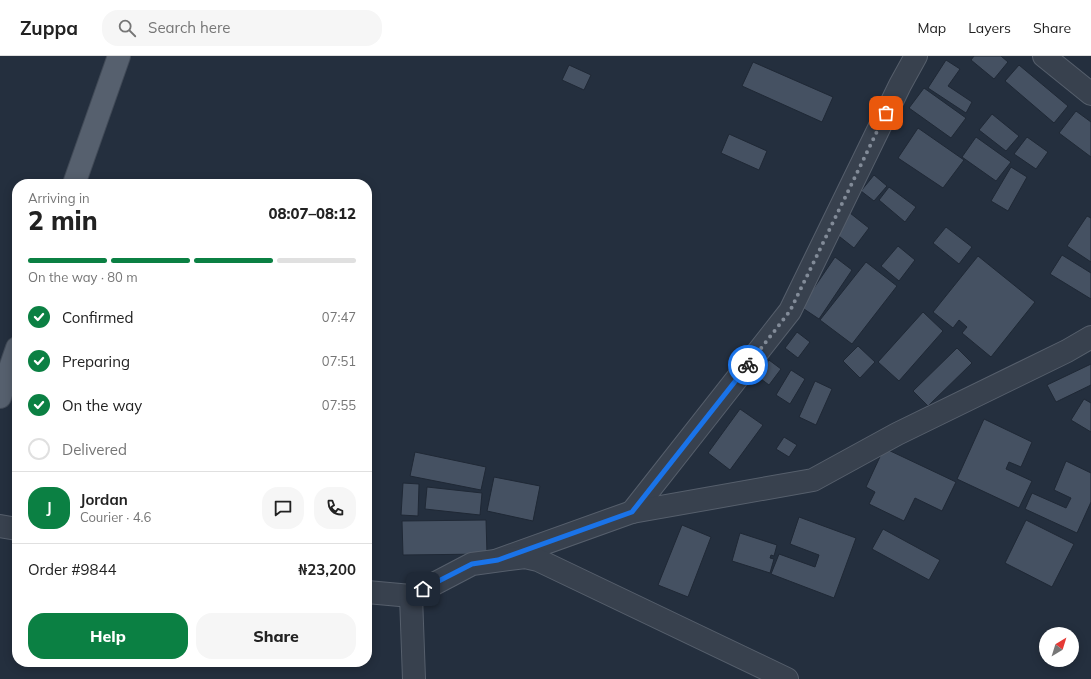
<!DOCTYPE html>
<meta charset="utf-8">
<style>
:root{--surface:#fff;--page:#f6f6f6;--text:#222;--muted:#767676;--line:#e0e0e0;--accent:#0b8043}
body{margin:0;font-family:Mulish,sans-serif;background:var(--page);color:var(--text);height:100vh;display:flex;flex-direction:column;font-size:15px;white-space:nowrap}
*{box-sizing:border-box;margin:0}
p{font-size:13px;color:var(--muted)}
.icon{flex:none;width:22px;height:22px;fill:none;stroke:currentColor;stroke-width:2;stroke-linecap:round;stroke-linejoin:round}
.map{position:relative;flex:1;overflow:hidden}
.sheet{position:absolute;left:12px;top:123px;width:360px;height:488px;display:flex;flex-direction:column;background:var(--surface);border-radius:16px;box-shadow:0 2px 10px #0003}
.sheet>*{flex:none}
.needle{width:26px;rotate:38deg}
.controls{position:absolute;left:1039px;top:571px;display:grid;gap:8px}
.controls a{display:grid;place-items:center;width:40px;height:40px;border-radius:50%;background:var(--surface);box-shadow:0 2px 10px #0003;font-size:20px}
.pin{position:absolute;display:grid;place-items:center;width:34px;height:34px;color:#fff;margin:-17px;border-radius:8px;box-shadow:0 2px 6px #0006}
.courier{position:absolute;display:grid;place-items:center;width:40px;height:40px;margin:-20px;border:3px solid #1a73e8;border-radius:50%;background:#fff;color:#222;box-shadow:0 1px 5px #0007}
.overview em{font-style:normal;font-weight:800}
.overview div{display:flex;flex-direction:column-reverse}
.overview{display:flex;align-items:center;justify-content:space-between;height:68px;padding:0 16px}
h1{font-size:26px;font-weight:800;line-height:30px}
.bar{display:grid;grid-template-columns:repeat(4,1fr);gap:6px 4px;align-content:center;height:48px;padding:0 16px}
.bar i{height:5px;border-radius:3px;background:var(--line)}
.bar .on{background:var(--accent)}
.bar p{grid-column:span 4}
.line{display:flex;align-items:center;gap:10px;padding:0 16px;border-top:1px solid var(--line)}
.line div{flex:1}
.round{display:grid;place-items:center;flex:none;width:42px;height:42px;border-radius:16px;background:var(--page)}
ol{padding:0 16px;list-style:none}
li{display:flex;align-items:center;gap:12px;height:44px}
li p{margin-inline-start:auto}
li .icon{padding:4px;border-radius:50%;background:var(--accent);color:#fff;stroke-width:4}
li:last-child{color:var(--muted)}
li i{width:22px;height:22px;border:2px solid var(--line);border-radius:50%}
.button{display:flex;gap:8px;margin-top:auto;padding:8px 16px}
.button a{flex:1;height:46px;border-radius:16px;background:var(--accent);color:#fff;font-size:16px;font-weight:800;line-height:46px;text-align:center}
.button a+a{background:var(--page);color:var(--text)}
header{display:flex;align-items:center;gap:24px;box-sizing:border-box;height:56px;padding:0 20px;background:var(--surface);border-bottom:1px solid var(--line)}
header strong{font-size:19px}
nav{display:flex;gap:22px;margin-inline-start:auto;font-size:14px}
.search{width:280px;height:36px;background:var(--page);display:flex;align-items:center;gap:10px;box-sizing:border-box;padding:0 14px;border-radius:16px;color:var(--muted);font-size:15px}
.map>svg:first-child{display:block}
.building{fill:#455162;stroke:#1f2835}
.lines{fill:none;stroke-linecap:round;stroke-linejoin:round}
.minor-casing{stroke:#565f6c;stroke-width:24}
.primary-casing{stroke:#414a57;stroke-width:24}
.minor{stroke:#38414e;stroke-width:22}
.primary{stroke:#56606e;stroke-width:22}
.done{stroke:#828b98;stroke-width:4;stroke-dasharray:0 7.2}
.route{stroke:#1a73e8;stroke-width:5}
</style>
<header>
<strong>Zuppa</strong>
<div class="search"><svg class="icon" aria-label="search" viewBox="0 0 24 24"><circle cx="10" cy="10" r="6"/><path d="M15 15l6 6"/></svg>Search here</div>
<nav><a>Map</a><a>Layers</a><a>Share</a></nav>
</header>
<div class="map">
<svg width="1091" height="623" viewBox="0 0 1091 623">
<rect width="100%" height="100%" fill="#242f3e"/>
<!-- building -->
<g class="building">
<path d="M 974,0 L 1001,0 L 1008,6 L 994,23 L 971,4 Z"/>
<path d="M 946,4 L 960,13 L 948,30 L 972,46 L 966,57 L 928,32 Z"/>
<path d="M 753,6 L 833,41 L 822,66 L 742,30 Z"/>
<path d="M 569,9 L 591,19 L 584,34 L 562,24 Z"/>
<path d="M 1019,9 L 1068,50 L 1054,67 L 1005,25 Z"/>
<path d="M 924,32 L 966,62 L 951,82 L 909,52 Z"/>
<path d="M 1076,55 L 1091,66 L 1091,101 L 1059,77 Z"/>
<path d="M 992,58 L 1019,80 L 1006,95 L 979,74 Z"/>
<path d="M 918,72 L 964,104 L 943,132 L 898,102 Z"/>
<path d="M 729,78 L 767,95 L 759,114 L 721,97 Z"/>
<path d="M 976,81 L 1011,106 L 996,125 L 962,101 Z"/>
<path d="M 1027,81 L 1048,96 L 1036,113 L 1014,98 Z"/>
<path d="M 1011,111 L 1027,121 L 1008,155 L 991,145 Z"/>
<path d="M 874,119 L 887,130 L 874,145 L 861,135 Z"/>
<path d="M 889,131 L 916,151 L 905,166 L 879,144 Z"/>
<path d="M 850,157 L 869,172 L 854,192 L 835,177 Z"/>
<path d="M 1087,160 L 1091,162 L 1091,206 L 1067,190 Z"/>
<path d="M 946,171 L 972,191 L 959,208 L 933,187 Z"/>
<path d="M 898,190 L 915,204 L 899,225 L 881,210 Z"/>
<path d="M 1062,199 L 1091,217 L 1091,243 L 1050,218 Z"/>
<path d="M 978,200 L 1035,246 L 991,301 L 962,277 L 967,271 L 959,264 L 953,272 L 933,256 Z"/>
<path d="M 835,201 L 852,214 L 819,263 L 801,251 Z"/>
<path d="M 866,206 L 897,230 L 852,288 L 820,264 Z"/>
<path d="M 923,256 L 943,275 L 899,325 L 878,306 Z"/>
<path d="M 797,276 L 810,286 L 798,302 L 785,292 Z"/>
<path d="M 858,290 L 875,306 L 860,322 L 843,305 Z"/>
<path d="M 957,292 L 972,307 L 928,350 L 913,335 Z"/>
<path d="M 769,304 L 781,313 L 769,329 L 757,320 Z"/>
<path d="M 1091,308 L 1091,329 L 1056,346 L 1047,329 Z"/>
<path d="M 791,314 L 805,323 L 790,348 L 776,339 Z"/>
<path d="M 815,325 L 832,333 L 816,369 L 799,361 Z"/>
<path d="M 1084,343 L 1091,347 L 1091,376 L 1071,364 Z"/>
<path d="M 740,353 L 763,369 L 730,414 L 708,397 Z"/>
<path d="M 984,363 L 1032,386 L 1021,411 L 1009,406 L 1006,413 L 1032,425 L 1019,452 L 957,423 Z"/>
<path d="M 784,381 L 797,389 L 789,401 L 776,393 Z"/>
<path d="M 884,392 L 956,426 L 942,455 L 915,442 L 904,465 L 869,448 L 875,436 L 866,431 Z"/>
<path d="M 415,396 L 486,411 L 481,434 L 410,420 Z"/>
<path d="M 1066,405 L 1091,417 L 1091,446 L 1077,477 L 1025,453 L 1032,437 L 1066,452 L 1071,442 L 1054,434 Z"/>
<path d="M 494,421 L 540,430 L 533,465 L 487,455 Z"/>
<path d="M 403,427 L 419,428 L 418,460 L 401,459 Z"/>
<path d="M 427,431 L 482,437 L 480,459 L 425,453 Z"/>
<path d="M 799,461 L 856,482 L 834,542 L 771,518 L 779,498 L 815,511 L 819,499 L 790,488 Z"/>
<path d="M 486,464 L 487,498 L 403,499 L 402,465 Z"/>
<path d="M 1026,464 L 1074,488 L 1052,531 L 1005,507 Z"/>
<path d="M 682,469 L 711,481 L 688,541 L 658,529 Z"/>
<path d="M 883,473 L 940,504 L 929,524 L 872,493 Z"/>
<path d="M 740,477 L 777,489 L 774,500 L 771,499 L 770,502 L 774,503 L 770,517 L 732,505 Z"/>
</g>
<g class="lines">
<defs>
<g id="minor">
<path d="M 1044,0 L 1091,38"/>
<path d="M 632,456 L 790,255 L 900,29 L 916,0"/>
<path d="M 0,470 L 17,473"/>
<path d="M 498,504 L 632,456 L 813,424 L 897,378 L 1067,295 L 1091,281"/>
<path d="M 367,536 L 411,540 L 472,508 L 525,501 L 538,504 L 787,623"/>
<path d="M 411,540 L 414,623"/>
</g>
<g id="primary">
<path d="M 74,128 L 119,0"/>
<path d="M 0,341 L 17,292"/>
</g>
</defs>
<!-- minor casing -->
<use href="#minor" class="minor-casing"/>
<!-- primary casing -->
<use href="#primary" class="primary-casing"/>
<!-- minor -->
<use href="#minor" class="minor"/>
<!-- primary -->
<use href="#primary" class="primary"/>
</g>
<g class="lines">
<!-- done -->
<path class="done" d="M 748,309 L 790,255 L 886,57"/>
<!-- route -->
<path class="route" d="M 423,533 L 472,508 L 498,504 L 632,456 L 748,309"/>
</g>
</svg>
<div class="controls">
<a><svg class="needle" viewBox="-14 -14 28 28"><path d="M0-13l5 13h-10z" fill="#e53935"/><path d="M0 13l5-13h-10z" fill="#767676"/></svg></a>
</div>
<div class="pin" style="left:886px;top:57px;background:#ea580c"><svg class="icon" aria-label="bag" viewBox="0 0 24 24"><path d="M5 8h14l-1 12H6zM9 8a3 3 0 0 1 6 0"/></svg></div>
<div class="pin" style="left:423px;top:533px;background:#1f2937"><svg class="icon" aria-label="home" viewBox="0 0 24 24"><path d="M3 11l9-7 9 7M6 9v11h12V9"/></svg></div>
<div class="courier" style="left:748px;top:309px"><svg class="icon" aria-label="bike" viewBox="0 0 24 24"><circle cx="6" cy="16" r="4"/><circle cx="18" cy="16" r="4"/><path d="M6 16l4-8h5l3 8M10 8l3 8H6M13 5h3"/></svg></div>
<section class="sheet">
<div class="overview"><div><h1>2 min</h1><p>Arriving in</p></div><em>08:07–08:12</em></div>
<div class="bar"><i class="on"></i><i class="on"></i><i class="on"></i><i></i><p>On the way · 80 m</p></div>
<ol>
<li><svg class="icon" aria-label="check" viewBox="0 0 24 24"><path d="M5 12l5 5 9-10"/></svg>Confirmed<p>07:47</p></li>
<li><svg class="icon" aria-label="check" viewBox="0 0 24 24"><path d="M5 12l5 5 9-10"/></svg>Preparing<p>07:51</p></li>
<li><svg class="icon" aria-label="check" viewBox="0 0 24 24"><path d="M5 12l5 5 9-10"/></svg>On the way<p>07:55</p></li>
<li><i></i>Delivered</li>
</ol>
<div class="line" style="height:72px"><b class="round" style="background:var(--accent);color:#fff">J</b><div><b>Jordan</b><p>Courier · 4.6</p></div><a class="round"><svg class="icon" aria-label="chat" viewBox="0 0 24 24"><path d="M4 5h16v11H9l-5 4z"/></svg></a><a class="round"><svg class="icon" aria-label="phone" viewBox="0 0 24 24"><path d="M5 4h4l2 5-3 2q2 4 5 5l2-3 5 2v4C11 20 4 13 5 4z"/></svg></a></div>
<div class="line" style="height:52px"><div>Order #9844</div><b>₦23,200</b></div>
<div class="button"><a>Help</a><a>Share</a></div>
</section>
</div>
